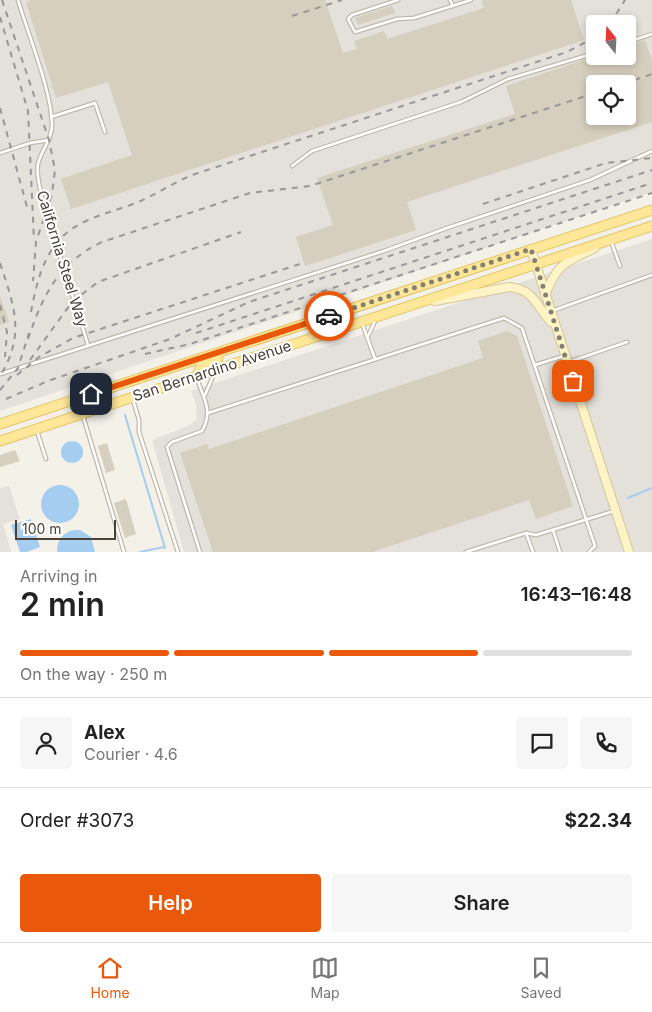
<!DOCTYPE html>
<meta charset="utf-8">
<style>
:root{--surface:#fff;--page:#f6f6f6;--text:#222;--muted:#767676;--line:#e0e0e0;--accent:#ea580c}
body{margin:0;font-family:Inter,sans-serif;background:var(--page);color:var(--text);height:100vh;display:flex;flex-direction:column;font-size:19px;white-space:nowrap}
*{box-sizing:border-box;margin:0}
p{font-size:16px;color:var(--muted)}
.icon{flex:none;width:28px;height:28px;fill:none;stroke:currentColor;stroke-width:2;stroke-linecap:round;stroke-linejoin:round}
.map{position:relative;height:552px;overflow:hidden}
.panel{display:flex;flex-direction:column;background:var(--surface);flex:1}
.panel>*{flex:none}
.needle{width:32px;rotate:342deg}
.controls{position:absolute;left:586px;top:15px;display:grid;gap:10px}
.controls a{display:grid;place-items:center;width:50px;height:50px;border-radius:5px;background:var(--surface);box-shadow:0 2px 8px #0003;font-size:25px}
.scale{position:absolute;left:15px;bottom:12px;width:101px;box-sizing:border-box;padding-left:5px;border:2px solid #484237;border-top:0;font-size:14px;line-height:18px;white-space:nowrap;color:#484237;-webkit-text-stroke:4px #fff;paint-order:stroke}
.pin{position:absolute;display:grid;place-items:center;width:42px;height:42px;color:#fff;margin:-21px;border-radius:10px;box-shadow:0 2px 8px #0006}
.courier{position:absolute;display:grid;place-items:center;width:50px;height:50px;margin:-25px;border:4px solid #ea580c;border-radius:50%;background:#fff;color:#222;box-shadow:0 1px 6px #0007}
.headline em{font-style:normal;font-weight:600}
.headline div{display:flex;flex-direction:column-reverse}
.headline{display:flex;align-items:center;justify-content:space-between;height:85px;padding:0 20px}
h1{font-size:32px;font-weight:600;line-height:38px}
.bar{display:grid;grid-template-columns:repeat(4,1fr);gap:8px 5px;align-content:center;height:60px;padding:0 20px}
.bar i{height:6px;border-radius:4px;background:var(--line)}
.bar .current{background:var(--accent)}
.bar p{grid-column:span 4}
.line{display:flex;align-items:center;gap:12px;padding:0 20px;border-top:1px solid var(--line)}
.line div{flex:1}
.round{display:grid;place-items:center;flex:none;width:52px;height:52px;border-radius:5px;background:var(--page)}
.button{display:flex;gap:10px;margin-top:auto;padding:10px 20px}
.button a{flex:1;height:58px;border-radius:5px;background:var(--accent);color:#fff;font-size:20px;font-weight:600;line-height:58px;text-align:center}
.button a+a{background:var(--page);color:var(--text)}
.tabs{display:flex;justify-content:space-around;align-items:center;height:70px;border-top:1px solid var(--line);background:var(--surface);font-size:14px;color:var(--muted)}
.tabs a{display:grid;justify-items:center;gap:2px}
.tabs .current{color:var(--accent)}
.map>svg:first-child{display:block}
.industrial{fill:#e4e0da;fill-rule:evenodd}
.water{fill:#a5cdf0}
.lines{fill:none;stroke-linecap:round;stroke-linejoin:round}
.stream{stroke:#a5cdf0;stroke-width:2}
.building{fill:#d6cebe;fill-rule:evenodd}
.lane-casing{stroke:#c0baab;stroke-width:5}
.secondary-casing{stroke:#d4c799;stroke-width:10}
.primary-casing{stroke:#e3c567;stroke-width:11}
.lane{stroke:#fff;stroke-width:2.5}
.secondary{stroke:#fef4c8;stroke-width:8}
.primary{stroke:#fee798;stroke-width:9}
.rail{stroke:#979797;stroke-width:2;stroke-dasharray:6 6;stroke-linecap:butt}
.done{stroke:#847f75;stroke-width:5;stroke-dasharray:0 9}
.route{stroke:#ea580c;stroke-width:6}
.labels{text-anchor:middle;stroke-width:4;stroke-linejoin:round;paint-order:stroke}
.street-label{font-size:15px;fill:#484237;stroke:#fff}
</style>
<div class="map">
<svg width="652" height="552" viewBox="0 0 652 552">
<rect width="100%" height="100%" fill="#f4f1e9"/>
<!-- industrial -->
<g class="industrial">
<path d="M 0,0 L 652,0 L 652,192 L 0,411 ZM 595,24 L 628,24 L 628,56 L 595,56 ZM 595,84 L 628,84 L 628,116 L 595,116 Z"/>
<path d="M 652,239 L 652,552 L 184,552 L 152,440 L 188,426 L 197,419 L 196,404 L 191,391 Z"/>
<path d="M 9,486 L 20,519 L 3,524 L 11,552 L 0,552 L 0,488 Z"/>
</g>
<!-- water -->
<g class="water">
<circle cx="72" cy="452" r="11"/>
<circle cx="60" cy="504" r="19"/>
<path d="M 31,519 L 40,547 L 27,552 L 20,552 L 11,525 Z"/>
<path d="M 74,530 L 80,530 L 91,537 L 95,552 L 57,552 C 57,540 62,533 74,530 Z"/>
</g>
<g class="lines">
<!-- stream -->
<g class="stream">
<path d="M 125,415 L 165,548"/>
<path d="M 628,498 L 652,488"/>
<path d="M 140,552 L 164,547"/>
</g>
</g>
<!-- building -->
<g class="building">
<path d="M 31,0 L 325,0 L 343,53 L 357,49 L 354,41 L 384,31 L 387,39 L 484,8 L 481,1 L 484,0 L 571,0 L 584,40 L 71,209 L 61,179 L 132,155 L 108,82 L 56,98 L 26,2 Z"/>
<path d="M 392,6 L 395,13 L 358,25 L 355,18 Z"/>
<path d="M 645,40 L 652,60 L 652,122 L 407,202 L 416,230 L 305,266 L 296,237 L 333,225 L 317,178 L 515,114 L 506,86 L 596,56 L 628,56 L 628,46 ZM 595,84 L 628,84 L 628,116 L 595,116 Z"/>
<path d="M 0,296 L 9,322 L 0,325 Z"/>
<path d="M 507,331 L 517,336 L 573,506 L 536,519 L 529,500 L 372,552 L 213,552 L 180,453 L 207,444 L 209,449 L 483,358 L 478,341 Z"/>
<path d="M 107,443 L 115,470 L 106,473 L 98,446 Z"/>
<path d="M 15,450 L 20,461 L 0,467 L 0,455 Z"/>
<path d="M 126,499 L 136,534 L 125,538 L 114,503 Z"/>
</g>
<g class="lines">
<defs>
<g id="lane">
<path d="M 18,0 C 28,34 52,92 52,125 C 52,140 41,150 38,164 C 36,175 40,187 42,198 L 88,345"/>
<path d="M 398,0 L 352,15 L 348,19 L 355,32 L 397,19 L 414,18 L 471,0"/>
<path d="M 450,0 L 453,6"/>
<path d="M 628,42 L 652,34"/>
<path d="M 51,117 L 95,103 L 105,132"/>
<path d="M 0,153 L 30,143 L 49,140"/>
<path d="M 292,166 L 312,151 L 461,102 L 508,79 L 595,53"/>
<path d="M 611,241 L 620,266"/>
<path d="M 552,311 L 652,275"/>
<path d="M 362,323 L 375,359"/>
<path d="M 368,336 L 376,319"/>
<path d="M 569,362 L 627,342"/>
<path d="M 535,365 L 564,356"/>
<path d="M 0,374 L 384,251 L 447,228 L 590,180 L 652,151"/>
<path d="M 197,378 C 203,399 214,409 202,431 L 172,442 L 167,447 L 200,552"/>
<path d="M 205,395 L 214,374"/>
<path d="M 133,400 L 139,420 L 139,432 L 178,552"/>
<path d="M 208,413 L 504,318 L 522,328 L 595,546 L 589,552"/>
<path d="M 83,416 L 124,552"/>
<path d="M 37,431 L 46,459"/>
<path d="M 553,530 L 560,552"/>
<path d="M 526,533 L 533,552"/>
<path d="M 466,552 L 526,533 L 536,535 L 614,511"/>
</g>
<g id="secondary">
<path d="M 531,249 L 629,552"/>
<path d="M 545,295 C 558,262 565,263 595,248"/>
<path d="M 435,301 L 509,287 C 534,289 536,306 551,322"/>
</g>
<g id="primary">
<path d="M 197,376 L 201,366 L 218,359"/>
<path d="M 0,424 L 652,210"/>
<path d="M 0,441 L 652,226"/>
</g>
</defs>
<!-- lane casing -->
<use href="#lane" class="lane-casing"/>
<!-- secondary casing -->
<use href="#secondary" class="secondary-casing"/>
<!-- primary casing -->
<use href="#primary" class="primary-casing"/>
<!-- lane -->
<use href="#lane" class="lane"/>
<!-- secondary -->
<use href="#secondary" class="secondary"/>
<!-- primary -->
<use href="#primary" class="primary"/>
<!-- rail -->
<g class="rail">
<path d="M 2,0 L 49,140 L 55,170 L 52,194 L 36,242 L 33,281"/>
<path d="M 292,16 L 342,0"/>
<path d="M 0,17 L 28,111 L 34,240"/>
<path d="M 610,24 L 625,0"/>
<path d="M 623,84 L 652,74"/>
<path d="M 0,108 L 27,207"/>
<path d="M 483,204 L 606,163 L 652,158"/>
<path d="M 0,263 C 14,306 26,334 0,376"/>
<path d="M 0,305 L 7,332 L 5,357"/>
<path d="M 31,312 C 38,275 47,238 86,221 C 101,214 117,210 133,204 C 155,196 173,182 195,174 L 567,52 L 595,37"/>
<path d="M 196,333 L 652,183"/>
<path d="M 28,339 C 43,295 58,263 102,242 L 250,193 L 310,186 L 595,93"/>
<path d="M 145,354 L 190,344 L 652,193"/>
<path d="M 30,360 L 72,302 L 98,282 L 241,232"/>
<path d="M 17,375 L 39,357 L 73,338 L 303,263"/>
<path d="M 0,390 L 18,368 L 29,333"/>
<path d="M 6,399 L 48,381 L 170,339 L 249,302 L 652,170"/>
</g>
</g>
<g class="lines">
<!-- done -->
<path class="done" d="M 329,316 L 531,249 L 573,381"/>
<!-- route -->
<path class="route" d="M 91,394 L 329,316"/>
</g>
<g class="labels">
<!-- street labels -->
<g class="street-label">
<text transform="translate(62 259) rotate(73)" y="5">California Steel Way</text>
<text transform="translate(212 371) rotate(-18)" y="5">San Bernardino Avenue</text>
</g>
</g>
</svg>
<div class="controls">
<a><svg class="needle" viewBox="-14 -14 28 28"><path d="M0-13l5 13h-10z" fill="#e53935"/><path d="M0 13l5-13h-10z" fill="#767676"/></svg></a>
<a><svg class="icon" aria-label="locate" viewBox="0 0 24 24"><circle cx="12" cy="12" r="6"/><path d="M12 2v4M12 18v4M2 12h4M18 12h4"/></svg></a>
</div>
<div class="scale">100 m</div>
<div class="pin" style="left:573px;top:381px;background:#ea580c"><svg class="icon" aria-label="bag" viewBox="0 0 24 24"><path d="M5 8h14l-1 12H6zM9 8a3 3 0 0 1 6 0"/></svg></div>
<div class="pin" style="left:91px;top:394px;background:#1f2937"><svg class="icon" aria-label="home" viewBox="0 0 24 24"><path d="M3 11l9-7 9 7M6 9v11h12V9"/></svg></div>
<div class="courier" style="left:329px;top:316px"><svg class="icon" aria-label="car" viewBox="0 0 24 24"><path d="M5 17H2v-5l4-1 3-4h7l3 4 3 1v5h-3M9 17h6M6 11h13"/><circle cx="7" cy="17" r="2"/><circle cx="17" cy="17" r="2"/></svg></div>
</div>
<section class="panel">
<div class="headline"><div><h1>2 min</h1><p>Arriving in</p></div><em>16:43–16:48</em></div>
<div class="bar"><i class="current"></i><i class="current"></i><i class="current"></i><i></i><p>On the way · 250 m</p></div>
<div class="line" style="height:90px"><a class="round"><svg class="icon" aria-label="person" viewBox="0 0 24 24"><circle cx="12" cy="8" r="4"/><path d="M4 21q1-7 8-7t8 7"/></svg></a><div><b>Alex</b><p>Courier · 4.6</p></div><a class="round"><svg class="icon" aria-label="chat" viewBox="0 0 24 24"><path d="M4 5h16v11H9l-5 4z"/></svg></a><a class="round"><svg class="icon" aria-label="phone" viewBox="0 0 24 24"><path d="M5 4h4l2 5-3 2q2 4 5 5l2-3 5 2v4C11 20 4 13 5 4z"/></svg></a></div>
<div class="line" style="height:65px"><div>Order #3073</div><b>$22.34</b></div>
<div class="button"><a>Help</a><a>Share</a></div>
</section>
<nav class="tabs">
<a class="current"><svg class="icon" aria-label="home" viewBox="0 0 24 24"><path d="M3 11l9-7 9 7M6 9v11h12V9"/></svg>Home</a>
<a><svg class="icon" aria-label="map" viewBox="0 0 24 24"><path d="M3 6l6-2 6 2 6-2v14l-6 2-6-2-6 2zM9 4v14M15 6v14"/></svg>Map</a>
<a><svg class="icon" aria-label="saved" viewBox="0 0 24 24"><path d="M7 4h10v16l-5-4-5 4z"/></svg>Saved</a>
</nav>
